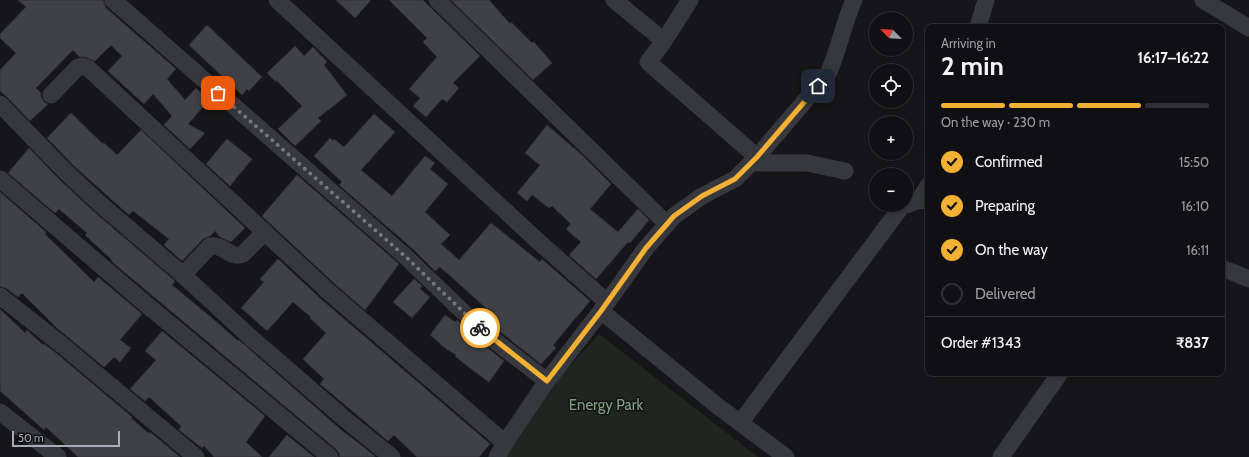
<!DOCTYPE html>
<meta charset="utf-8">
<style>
:root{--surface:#101012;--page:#1e1e20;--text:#f1f3f6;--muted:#9c9d9f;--line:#303032;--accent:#f2b134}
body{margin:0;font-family:Cabin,sans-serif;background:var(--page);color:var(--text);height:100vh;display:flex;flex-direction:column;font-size:15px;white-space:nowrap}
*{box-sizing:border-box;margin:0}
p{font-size:13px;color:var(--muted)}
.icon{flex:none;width:22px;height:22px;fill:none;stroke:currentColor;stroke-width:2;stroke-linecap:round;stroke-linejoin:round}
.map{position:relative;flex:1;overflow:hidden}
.sheet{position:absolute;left:925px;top:24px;width:300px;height:352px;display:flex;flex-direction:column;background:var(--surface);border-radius:8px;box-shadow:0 2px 10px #0003,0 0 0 1px var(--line)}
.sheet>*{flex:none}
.needle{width:26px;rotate:294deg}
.fabs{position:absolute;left:869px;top:12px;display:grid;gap:8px}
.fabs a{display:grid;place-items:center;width:44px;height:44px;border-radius:50%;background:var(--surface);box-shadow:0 2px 10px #0003,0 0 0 1px var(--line);font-size:20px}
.scale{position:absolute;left:12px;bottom:10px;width:108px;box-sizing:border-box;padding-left:4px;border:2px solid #a8adb8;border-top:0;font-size:11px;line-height:14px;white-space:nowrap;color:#a8adb8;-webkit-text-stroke:3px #111113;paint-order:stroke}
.pin{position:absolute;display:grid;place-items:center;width:34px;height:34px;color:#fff;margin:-17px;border-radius:8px;box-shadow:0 2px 6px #0006}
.courier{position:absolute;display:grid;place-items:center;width:40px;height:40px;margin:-20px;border:3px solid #f2b134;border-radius:50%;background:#fff;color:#222;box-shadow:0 1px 5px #0007}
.headline em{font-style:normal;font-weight:700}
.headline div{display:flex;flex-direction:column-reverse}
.headline{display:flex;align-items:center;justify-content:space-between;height:68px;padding:0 16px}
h1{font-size:26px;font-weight:700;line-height:30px}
.bar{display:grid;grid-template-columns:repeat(4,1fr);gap:6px 4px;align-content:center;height:48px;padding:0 16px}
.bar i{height:5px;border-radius:3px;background:var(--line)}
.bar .current{background:var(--accent)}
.bar p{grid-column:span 4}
.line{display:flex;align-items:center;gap:10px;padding:0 16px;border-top:1px solid var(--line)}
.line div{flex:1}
ol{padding:0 16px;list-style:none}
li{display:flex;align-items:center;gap:12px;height:44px}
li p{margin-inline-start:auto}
li .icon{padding:4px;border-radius:50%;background:var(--accent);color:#111;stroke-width:4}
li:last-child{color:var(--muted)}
li i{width:22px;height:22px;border:2px solid var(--line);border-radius:50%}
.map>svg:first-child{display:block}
.green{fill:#1e261f}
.building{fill:#404145;stroke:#303034}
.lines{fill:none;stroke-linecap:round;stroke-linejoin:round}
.street{stroke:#37383d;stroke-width:17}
.done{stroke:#757880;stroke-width:4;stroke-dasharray:0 7.2}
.route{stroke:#f2b134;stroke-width:5}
.labels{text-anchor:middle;stroke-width:3;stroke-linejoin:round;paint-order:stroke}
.park-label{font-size:15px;fill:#7fa381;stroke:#111113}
</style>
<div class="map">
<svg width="1249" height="457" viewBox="0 0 1249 457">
<rect width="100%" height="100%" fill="#161618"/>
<!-- green -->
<path class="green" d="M 599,334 L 758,457 L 506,457 L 562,375 Z"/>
<!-- building -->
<g class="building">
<path d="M 18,0 L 103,0 L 106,8 L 176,69 L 167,79 L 185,100 L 196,88 L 209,100 L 188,124 L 205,133 L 190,149 L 164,125 L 172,116 L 153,94 L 144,104 L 108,71 L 122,56 L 111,45 L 95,61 L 85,57 L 80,57 L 73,50 L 36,88 L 41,93 L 41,97 L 44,102 L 48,104 L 30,121 L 7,97 L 0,91 L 0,70 L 16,53 L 0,38 L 0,34 L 26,7 Z"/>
<path d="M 336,0 L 371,0 L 355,18 Z"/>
<path d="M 389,0 L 423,0 L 480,56 L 453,83 L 459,88 L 447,102 L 442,99 L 426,117 L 413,106 L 420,98 L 409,89 L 437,57 L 423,42 L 427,38 Z"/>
<path d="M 451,0 L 489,0 L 510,24 L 511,22 L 532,43 L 534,42 L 552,63 L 533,80 Z"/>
<path d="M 207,25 L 262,77 L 249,91 L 247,89 L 242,95 L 189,45 Z"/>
<path d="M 295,46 L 304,56 L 313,47 L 327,62 L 324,65 L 347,95 L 318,118 L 321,121 L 295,146 L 278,129 L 302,106 L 277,81 L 275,81 L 267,73 Z"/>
<path d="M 71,113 L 103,144 L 104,143 L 117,155 L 141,130 L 245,228 L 231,242 L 220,237 L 215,231 L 210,236 L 203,239 L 182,261 L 164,245 L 169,239 L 133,211 L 129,215 L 73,165 L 47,138 Z"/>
<path d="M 374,114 L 395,132 L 361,170 L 392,196 L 425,156 L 435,163 L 430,169 L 448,184 L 425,212 L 450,235 L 441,244 L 459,260 L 491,223 L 540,262 L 542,259 L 590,301 L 553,345 L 556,348 L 541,364 L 493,326 L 481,315 L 487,309 L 440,267 L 435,271 L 413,249 L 339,185 L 342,182 L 314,156 L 330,138 L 333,141 L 334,139 L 344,147 Z"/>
<path d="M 547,125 L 583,156 L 611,184 L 590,209 L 618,232 L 638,209 L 649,220 L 630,243 L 628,242 L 596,279 L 569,255 L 581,242 L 566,229 L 571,224 L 552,206 L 549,208 L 532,195 L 527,201 L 517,193 L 540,165 L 525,153 Z"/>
<path d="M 227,139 L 252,159 L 230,186 L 206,164 Z"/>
<path d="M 29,148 L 59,179 L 92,210 L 175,281 L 172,285 L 212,318 L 238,341 L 239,340 L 339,428 L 375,456 L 373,457 L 340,457 L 339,453 L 336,449 L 111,261 L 112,260 L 85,235 L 87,233 L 59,209 L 55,213 L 8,173 Z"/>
<path d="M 297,175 L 399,264 L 365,310 L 336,285 L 262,216 Z"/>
<path d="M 0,192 L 46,232 L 45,234 L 94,282 L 98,277 L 142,314 L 120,340 L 131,348 L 120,362 L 114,357 L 104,367 L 57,328 L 22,293 L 18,297 L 6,288 L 0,286 Z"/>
<path d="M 278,259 L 322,300 L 490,444 L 479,457 L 417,457 L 394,435 L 388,441 L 320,384 L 324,379 L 303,359 L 326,333 L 310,318 L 311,317 L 293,302 L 267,331 L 241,308 L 264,282 L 260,279 Z"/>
<path d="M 414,279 L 422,286 L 420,289 L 430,297 L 412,318 L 393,302 Z"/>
<path d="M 0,309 L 25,333 L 27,330 L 43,345 L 44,344 L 56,353 L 132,417 L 131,418 L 148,433 L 150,432 L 180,457 L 78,457 L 46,427 L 44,430 L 0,391 Z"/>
<path d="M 445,315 L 455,322 L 457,320 L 480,342 L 504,361 L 489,382 L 466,365 L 455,356 L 456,355 L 441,345 L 441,344 L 430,335 Z"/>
<path d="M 162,331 L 265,416 L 246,442 L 262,457 L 214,457 L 204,446 L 202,448 L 179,430 L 181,426 L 149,397 L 145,401 L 130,389 L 156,360 L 145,351 Z"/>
<path d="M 287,435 L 314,457 L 269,457 Z"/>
</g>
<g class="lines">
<!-- street -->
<g class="street">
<path d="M 113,0 L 406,257 L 486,334 L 547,381"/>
<path d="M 277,0 L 540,243 L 607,302"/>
<path d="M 437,0 L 667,224"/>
<path d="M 614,0 L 664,41 L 690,0"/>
<path d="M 1203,0 L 1249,28"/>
<path d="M 978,27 L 986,0"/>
<path d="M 664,41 L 648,62 L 757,157"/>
<path d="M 51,95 L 77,68 L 82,66 L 88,68 L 329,292 L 505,443"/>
<path d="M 0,104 L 66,172 L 99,203 L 183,275 L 249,336 L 346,420 L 392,457"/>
<path d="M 751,163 L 807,163 L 845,171"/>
<path d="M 0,179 L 141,300 L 330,457"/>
<path d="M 919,200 L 928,186"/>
<path d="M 906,205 L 919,200 L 928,201"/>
<path d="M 1222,268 L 1249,279"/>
<path d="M 183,275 L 210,246 C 223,243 230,260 243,254 L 265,232"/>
<path d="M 0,296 L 62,345 L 196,457"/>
<path d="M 601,311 L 715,404 L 786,457"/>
<path d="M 0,412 L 58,457"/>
<path d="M 740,423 L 902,206 L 905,205"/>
<path d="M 497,457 L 505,443 L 547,381 L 601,311 L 646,248 L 674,216 L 702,196 L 735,179 L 757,157 L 828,74 C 839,50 843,24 854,0"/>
<path d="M 1001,457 L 1060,373"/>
</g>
</g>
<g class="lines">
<!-- done -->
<path class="done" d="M 218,93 L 406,257 L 480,328"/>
<!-- route -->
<path class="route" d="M 480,328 L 547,381 L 601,311 L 646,248 L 674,216 L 702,196 L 735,179 L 757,157 L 818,86"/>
</g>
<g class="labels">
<!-- park labels -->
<g class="park-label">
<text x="606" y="410">Energy Park</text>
</g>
</g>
</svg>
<div class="fabs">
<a><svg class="needle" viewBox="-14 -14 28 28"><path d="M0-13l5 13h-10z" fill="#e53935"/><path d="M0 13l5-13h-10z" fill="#9c9d9f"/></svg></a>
<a><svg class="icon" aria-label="locate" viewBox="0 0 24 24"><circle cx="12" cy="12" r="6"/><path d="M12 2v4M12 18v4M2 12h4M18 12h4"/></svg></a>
<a>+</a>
<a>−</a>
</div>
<div class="scale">50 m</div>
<div class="pin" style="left:218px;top:93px;background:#ea580c"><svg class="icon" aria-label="bag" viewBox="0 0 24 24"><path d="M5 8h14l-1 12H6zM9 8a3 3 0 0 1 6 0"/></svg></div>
<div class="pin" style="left:818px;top:86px;background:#1f2937"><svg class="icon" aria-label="home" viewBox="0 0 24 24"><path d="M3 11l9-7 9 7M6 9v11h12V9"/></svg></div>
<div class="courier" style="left:480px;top:328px"><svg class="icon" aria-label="bike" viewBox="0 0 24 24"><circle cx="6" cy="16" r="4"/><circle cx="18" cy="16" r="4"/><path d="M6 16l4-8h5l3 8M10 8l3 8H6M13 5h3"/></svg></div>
<section class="sheet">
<div class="headline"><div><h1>2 min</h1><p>Arriving in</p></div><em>16:17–16:22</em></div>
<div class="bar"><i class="current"></i><i class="current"></i><i class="current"></i><i></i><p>On the way · 230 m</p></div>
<ol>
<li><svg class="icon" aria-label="check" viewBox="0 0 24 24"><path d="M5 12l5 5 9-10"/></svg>Confirmed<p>15:50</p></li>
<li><svg class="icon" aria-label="check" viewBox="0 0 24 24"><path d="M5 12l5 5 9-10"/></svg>Preparing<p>16:10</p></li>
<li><svg class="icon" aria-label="check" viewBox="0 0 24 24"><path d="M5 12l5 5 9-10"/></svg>On the way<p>16:11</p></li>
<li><i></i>Delivered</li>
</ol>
<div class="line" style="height:52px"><div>Order #1343</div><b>₹837</b></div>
</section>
</div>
